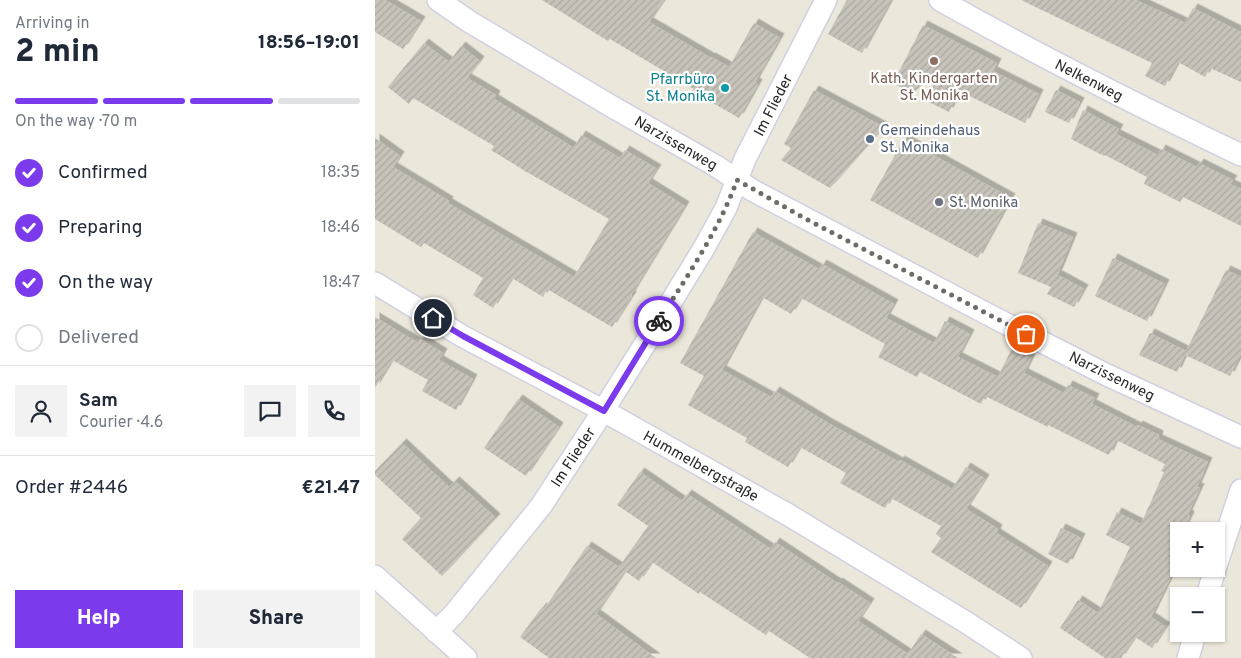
<!DOCTYPE html>
<meta charset="utf-8">
<style>
:root{--surface:#fff;--page:#f2f2f3;--text:#1f2937;--muted:#747a83;--line:#e0e1e3;--accent:#7c3aed}
body{margin:0;font-family:Overpass,sans-serif;background:var(--page);color:var(--text);height:100vh;display:flex;flex-direction:column;font-size:19px;white-space:nowrap}
*{box-sizing:border-box;margin:0}
p{font-size:16px;color:var(--muted)}
.icon{flex:none;width:28px;height:28px;fill:none;stroke:currentColor;stroke-width:2;stroke-linecap:round;stroke-linejoin:round}
.map{position:relative;flex:1;overflow:hidden}
.sheet{display:flex;flex-direction:column;background:var(--surface);width:375px}
.sheet>*{flex:none}
.tools{position:absolute;left:795px;top:522px;display:grid;gap:10px}
.tools a{display:grid;place-items:center;width:55px;height:55px;border-radius:0px;background:var(--surface);box-shadow:0 1px 4px #0004;font-size:25px}
.pin{position:absolute;display:grid;place-items:center;width:42px;height:42px;color:#fff;margin:-21px;border:2px solid #fff;border-radius:50%;box-shadow:0 1px 5px #0007}
.courier{position:absolute;display:grid;place-items:center;width:50px;height:50px;margin:-25px;border:4px solid #7c3aed;border-radius:50%;background:#fff;color:#222;box-shadow:0 1px 6px #0007}
.summary em{font-style:normal;font-weight:800}
.summary div{display:flex;flex-direction:column-reverse}
.summary{display:flex;align-items:center;justify-content:space-between;height:85px;padding:0 15px}
h1{font-size:32px;font-weight:800;line-height:38px}
.bar{display:grid;grid-template-columns:repeat(4,1fr);gap:8px 5px;align-content:center;height:60px;padding:0 15px}
.bar i{height:6px;border-radius:4px;background:var(--line)}
.bar .on{background:var(--accent)}
.bar p{grid-column:span 4}
.line{display:flex;align-items:center;gap:12px;padding:0 15px;border-top:1px solid var(--line)}
.line div{flex:1}
.round{display:grid;place-items:center;flex:none;width:52px;height:52px;border-radius:0px;background:var(--page)}
ol{padding:0 15px;list-style:none}
li{display:flex;align-items:center;gap:15px;height:55px}
li p{margin-inline-start:auto}
li .icon{padding:5px;border-radius:50%;background:var(--accent);color:#fff;stroke-width:4}
li:last-child{color:var(--muted)}
li i{width:28px;height:28px;border:2px solid var(--line);border-radius:50%}
.primary-button{display:flex;gap:10px;margin-top:auto;padding:10px 15px}
.primary-button a{flex:1;height:58px;border-radius:0px;background:var(--accent);color:#fff;font-size:20px;font-weight:800;line-height:58px;text-align:center}
.primary-button a+a{background:var(--page);color:var(--text)}
main{display:flex;flex:1;min-height:0}
.map>svg:first-child{display:block}
.building{fill:url(#building-hatch);filter:url(#shadow)}
.lines{fill:none;stroke-linecap:round;stroke-linejoin:round}
.street-casing{stroke:#d0d0e2;stroke-width:24}
.street{stroke:#fff;stroke-width:21}
.done{stroke:#6d6c67;stroke-width:5;stroke-dasharray:0 9}
.route{stroke:#7c3aed;stroke-width:6}
.education-dot{fill:#8d6e63;stroke:#fff;stroke-width:2}
.culture-dot{fill:#0f9aa8;stroke:#fff;stroke-width:2}
.service-dot{fill:#5c6f8a;stroke:#fff;stroke-width:2}
.worship-dot{fill:#6b7280;stroke:#fff;stroke-width:2}
.labels{text-anchor:middle;stroke-width:4.5;stroke-linejoin:round;paint-order:stroke}
.education-label{font-size:15px;fill:#785e54;stroke:#fff}
.culture-label{font-size:15px;fill:#0d838f;stroke:#fff;text-anchor:end}
.street-label{font-size:15px;fill:#292929;stroke:#fff}
.service-label{font-size:15px;fill:#4e5e75;stroke:#fff;text-anchor:start}
.worship-label{font-size:15px;fill:#5b616d;stroke:#fff;text-anchor:start}
</style>
<main>
<section class="sheet">
<div class="summary"><div><h1>2 min</h1><p>Arriving in</p></div><em>18:56–19:01</em></div>
<div class="bar"><i class="on"></i><i class="on"></i><i class="on"></i><i></i><p>On the way · 70 m</p></div>
<ol>
<li><svg class="icon" aria-label="check" viewBox="0 0 24 24"><path d="M5 12l5 5 9-10"/></svg>Confirmed<p>18:35</p></li>
<li><svg class="icon" aria-label="check" viewBox="0 0 24 24"><path d="M5 12l5 5 9-10"/></svg>Preparing<p>18:46</p></li>
<li><svg class="icon" aria-label="check" viewBox="0 0 24 24"><path d="M5 12l5 5 9-10"/></svg>On the way<p>18:47</p></li>
<li><i></i>Delivered</li>
</ol>
<div class="line" style="height:90px"><a class="round"><svg class="icon" aria-label="person" viewBox="0 0 24 24"><circle cx="12" cy="8" r="4"/><path d="M4 21q1-7 8-7t8 7"/></svg></a><div><b>Sam</b><p>Courier · 4.6</p></div><a class="round"><svg class="icon" aria-label="chat" viewBox="0 0 24 24"><path d="M4 5h16v11H9l-5 4z"/></svg></a><a class="round"><svg class="icon" aria-label="phone" viewBox="0 0 24 24"><path d="M5 4h4l2 5-3 2q2 4 5 5l2-3 5 2v4C11 20 4 13 5 4z"/></svg></a></div>
<div class="line" style="height:65px"><div>Order #2446</div><b>€21.47</b></div>
<div class="primary-button"><a>Help</a><a>Share</a></div>
</section>
<div class="map">
<svg width="866" height="658" viewBox="0 0 866 658">
<defs>
<pattern id="building-hatch" width="6" height="6" patternUnits="userSpaceOnUse" patternTransform="scale(1.25)"><rect width="6" height="6" fill="#c7c3ba"/><path d="M-1 1l2-2M0 6l6-6M5 7l2-2" fill="none" stroke="#aba8a0"/></pattern>
<filter id="shadow"><feDropShadow dx="4.5" dy="-4.5" stdDeviation="0" flood-color="#0004"/></filter>
</defs>
<rect width="100%" height="100%" fill="#ebe7da"/>
<!-- building -->
<g class="building">
<path d="M 0,0 L 10,0 L 46,21 L 28,49 L 0,32 Z"/>
<path d="M 167,0 L 289,0 L 274,22 L 336,58 L 336,57 L 354,67 L 379,23 L 405,38 L 380,82 L 383,84 L 364,118 L 317,91 L 319,89 L 235,39 L 233,41 Z"/>
<path d="M 472,0 L 516,0 L 487,53 L 453,34 Z"/>
<path d="M 646,0 L 761,0 L 810,23 L 818,8 L 866,32 L 866,82 L 835,68 L 830,77 L 803,62 L 790,86 L 770,76 L 777,63 Z"/>
<path d="M 548,25 L 622,63 L 618,71 L 664,94 L 650,123 L 584,91 L 574,112 L 550,100 L 559,84 L 551,79 L 538,94 L 518,83 Z"/>
<path d="M 49,43 L 74,62 L 86,46 L 105,61 L 92,78 L 121,95 L 119,99 L 199,148 L 206,135 L 245,158 L 250,150 L 282,169 L 273,183 L 310,206 L 256,295 L 257,296 L 237,327 L 172,289 L 168,297 L 137,278 L 118,308 L 98,295 L 108,278 L 49,243 L 46,247 L 0,219 L 0,138 L 25,156 L 18,167 L 74,201 L 73,203 L 199,277 L 234,219 L 150,171 L 116,150 L 119,146 L 38,98 L 34,104 L 13,87 Z"/>
<path d="M 439,90 L 509,127 L 455,188 L 406,160 L 416,148 L 409,144 Z"/>
<path d="M 681,90 L 705,102 L 694,123 L 670,112 Z"/>
<path d="M 708,110 L 744,129 L 741,134 L 783,155 L 786,149 L 822,167 L 824,163 L 858,180 L 855,184 L 866,189 L 866,226 L 808,197 L 805,202 L 769,184 L 772,177 L 730,155 L 729,156 L 696,139 Z"/>
<path d="M 529,139 L 636,198 L 603,258 L 495,200 Z"/>
<path d="M 663,223 L 698,237 L 682,276 L 683,275 L 709,289 L 699,307 L 672,294 L 676,287 L 643,273 Z"/>
<path d="M 378,232 L 444,269 L 447,264 L 519,304 L 511,318 L 559,343 L 570,321 L 595,334 L 583,357 L 623,377 L 637,348 L 656,358 L 649,373 L 689,393 L 693,385 L 720,398 L 717,404 L 762,427 L 763,425 L 784,435 L 783,439 L 833,462 L 822,487 L 825,488 L 813,514 L 815,516 L 808,531 L 804,531 L 804,560 L 776,617 L 791,627 L 777,648 L 760,637 L 746,658 L 730,658 L 685,628 L 703,600 L 723,613 L 755,547 L 731,535 L 742,512 L 766,524 L 789,472 L 786,471 L 790,464 L 741,440 L 734,455 L 673,425 L 673,427 L 610,396 L 606,404 L 545,372 L 542,377 L 503,357 L 510,344 L 426,298 L 416,314 L 387,297 L 347,370 L 396,397 L 400,391 L 453,423 L 524,462 L 525,460 L 577,489 L 591,467 L 610,479 L 591,509 L 623,529 L 621,533 L 673,566 L 646,608 L 556,552 L 566,538 L 561,534 L 566,526 L 516,498 L 510,508 L 465,483 L 471,473 L 425,447 L 413,467 L 370,442 L 372,438 L 313,405 L 329,376 L 305,363 Z"/>
<path d="M 738,258 L 790,284 L 772,321 L 720,296 Z"/>
<path d="M 851,270 L 866,277 L 866,354 L 855,376 L 810,355 L 802,372 L 764,355 L 775,333 L 811,351 Z"/>
<path d="M 0,317 L 43,343 L 45,339 L 68,353 L 64,360 L 98,379 L 81,410 L 47,391 L 53,380 L 17,360 L 0,388 Z"/>
<path d="M 143,399 L 184,427 L 151,476 L 109,448 Z"/>
<path d="M 27,443 L 74,487 L 80,481 L 121,518 L 67,576 L 27,539 L 46,518 L 0,475 L 0,471 Z"/>
<path d="M 265,472 L 307,501 L 312,494 L 396,549 L 400,542 L 462,583 L 463,582 L 495,603 L 483,621 L 533,654 L 546,634 L 583,658 L 435,658 L 394,631 L 391,635 L 325,592 L 324,594 L 277,562 L 264,581 L 244,567 L 273,526 L 242,505 Z"/>
<path d="M 686,528 L 706,538 L 693,564 L 673,554 Z"/>
<path d="M 212,546 L 250,571 L 221,614 L 281,658 L 174,658 L 145,637 L 167,607 L 169,609 Z"/>
</g>
<g class="lines">
<defs>
<g id="street">
<path d="M 63,0 L 95,22 L 236,106 L 341,166 L 377,190 L 618,317 L 732,375 L 866,437"/>
<path d="M 565,0 C 663,55 764,106 866,155"/>
<path d="M 0,283 L 87,336 L 229,411 L 412,514 L 589,621 L 646,658"/>
<path d="M 841,566 L 866,490"/>
<path d="M 0,576 L 91,658"/>
<path d="M 832,596 L 840,569"/>
<path d="M 61,632 L 79,614 L 166,506 L 219,425 L 285,320 L 329,248 L 351,208 L 370,159 L 451,0"/>
<path d="M 813,658 L 820,634"/>
</g>
</defs>
<!-- street casing -->
<use href="#street" class="street-casing"/>
<!-- street -->
<use href="#street" class="street"/>
</g>
<g class="lines">
<!-- done -->
<path class="done" d="M 284,321 C 312,276 344,230 362,180 L 431,219 L 651,334"/>
<!-- route -->
<path class="route" d="M 58,318 L 88,336 L 229,411 L 284,321"/>
</g>
<!-- markers -->
<circle class="education-dot" cx="559" cy="61" r="5"/>
<circle class="culture-dot" cx="350" cy="88" r="5"/>
<circle class="service-dot" cx="495" cy="139" r="5"/>
<circle class="worship-dot" cx="564" cy="202" r="5"/>
<g class="labels">
<!-- education labels -->
<g class="education-label">
<text x="559" y="83">Kath. Kindergarten<tspan x="559" dy="17">St. Monika</tspan></text>
</g>
<!-- culture labels -->
<g class="culture-label">
<text x="340" y="84">Pfarrbüro<tspan x="340" dy="17">St. Monika</tspan></text>
</g>
<!-- street labels -->
<g class="street-label">
<text transform="translate(714 80) rotate(27)" y="5">Nelkenweg</text>
<text transform="translate(398 105) rotate(-63)" y="5">Im Flieder</text>
<text transform="translate(301 143) rotate(30)" y="5">Narzissenweg</text>
<text transform="translate(737 376) rotate(26)" y="5">Narzissenweg</text>
<text transform="translate(198 457) rotate(-57)" y="5">Im Flieder</text>
<text transform="translate(326 466) rotate(29)" y="5">Hummelbergstraße</text>
</g>
<!-- service labels -->
<g class="service-label">
<text x="505" y="135">Gemeindehaus<tspan x="505" dy="17">St. Monika</tspan></text>
</g>
<!-- worship labels -->
<g class="worship-label">
<text x="574" y="207">St. Monika</text>
</g>
</g>
</svg>
<div class="tools">
<a>+</a>
<a>−</a>
</div>
<div class="pin" style="left:651px;top:334px;background:#ea580c"><svg class="icon" aria-label="bag" viewBox="0 0 24 24"><path d="M5 8h14l-1 12H6zM9 8a3 3 0 0 1 6 0"/></svg></div>
<div class="pin" style="left:58px;top:318px;background:#1f2937"><svg class="icon" aria-label="home" viewBox="0 0 24 24"><path d="M3 11l9-7 9 7M6 9v11h12V9"/></svg></div>
<div class="courier" style="left:284px;top:321px"><svg class="icon" aria-label="bike" viewBox="0 0 24 24"><circle cx="6" cy="16" r="4"/><circle cx="18" cy="16" r="4"/><path d="M6 16l4-8h5l3 8M10 8l3 8H6M13 5h3"/></svg></div>
</div>
</main>
